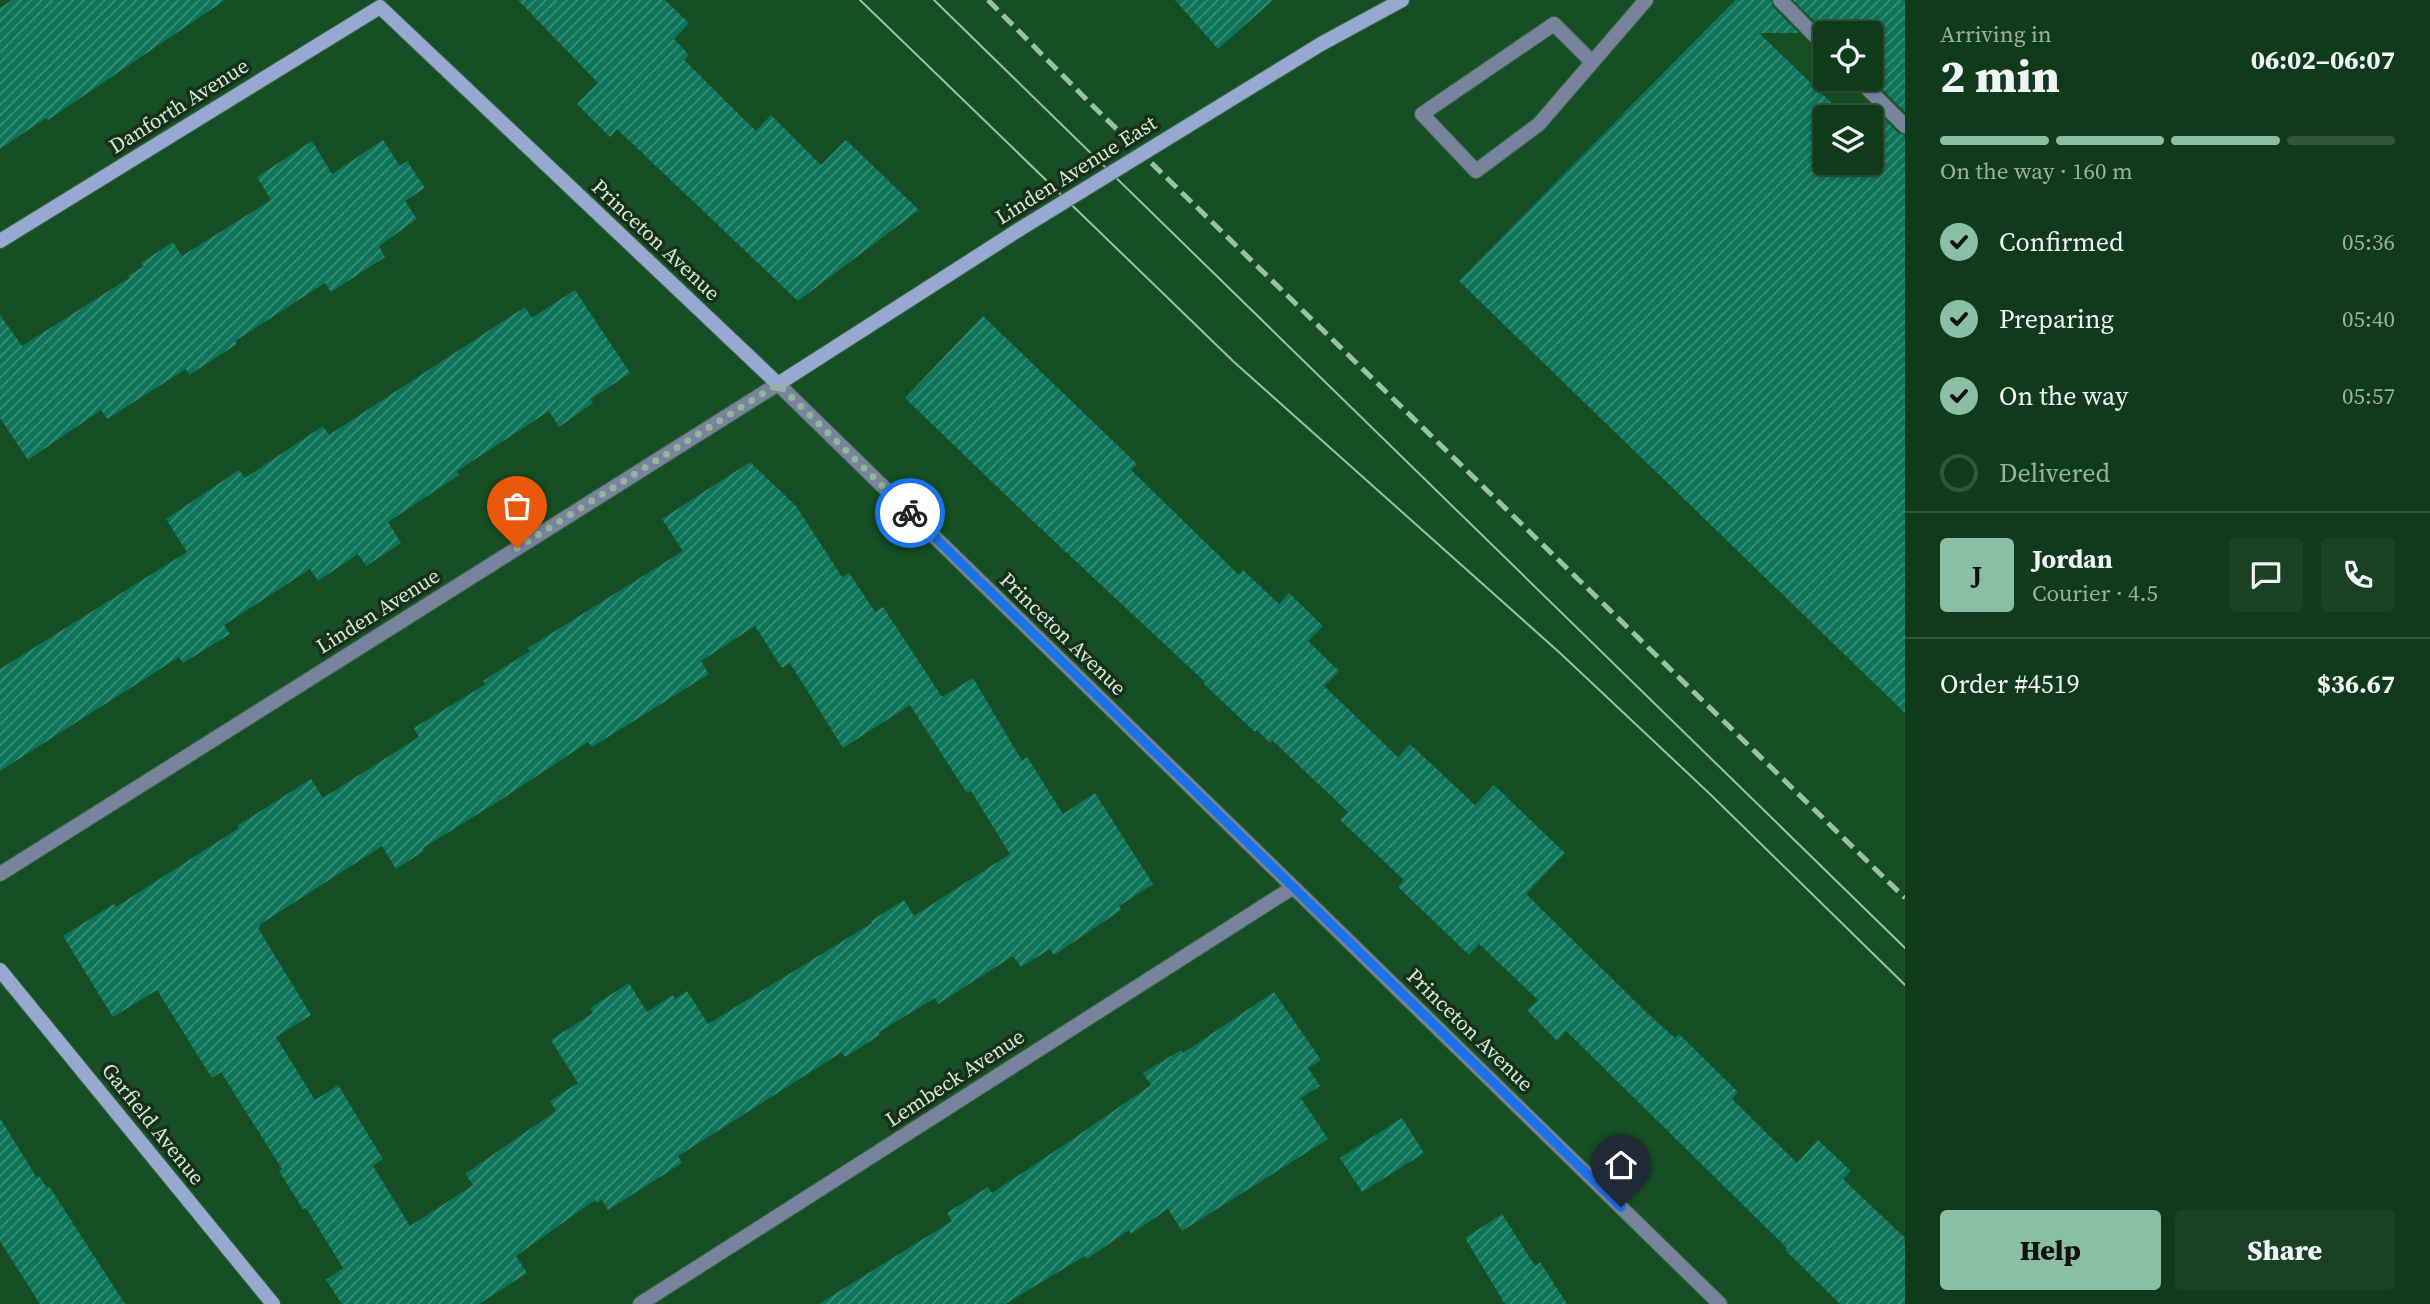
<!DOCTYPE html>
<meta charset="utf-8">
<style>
:root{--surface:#103b1a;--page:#194223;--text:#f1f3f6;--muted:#9cada2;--line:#305539;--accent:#8abfa5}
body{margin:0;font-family:"Source Serif 4",serif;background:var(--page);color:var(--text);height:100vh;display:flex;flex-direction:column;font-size:26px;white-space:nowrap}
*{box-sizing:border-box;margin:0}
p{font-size:23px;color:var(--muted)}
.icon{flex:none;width:38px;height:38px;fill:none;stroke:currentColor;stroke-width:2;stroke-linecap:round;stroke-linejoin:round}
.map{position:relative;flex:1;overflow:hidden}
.sheet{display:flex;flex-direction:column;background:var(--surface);width:525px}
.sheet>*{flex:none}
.buttons{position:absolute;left:1813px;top:21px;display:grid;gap:14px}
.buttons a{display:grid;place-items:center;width:70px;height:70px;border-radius:7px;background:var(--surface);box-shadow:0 2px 5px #0004,0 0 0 2px var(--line);font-size:35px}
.pin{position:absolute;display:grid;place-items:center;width:60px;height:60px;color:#fff;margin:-72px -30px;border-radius:50% 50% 50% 0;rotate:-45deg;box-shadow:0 0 7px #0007}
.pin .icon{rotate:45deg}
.courier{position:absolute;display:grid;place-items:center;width:70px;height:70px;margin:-35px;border:5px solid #1a73e8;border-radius:50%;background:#fff;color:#222;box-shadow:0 2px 9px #0007}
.overview em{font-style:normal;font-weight:800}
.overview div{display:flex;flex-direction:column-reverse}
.overview{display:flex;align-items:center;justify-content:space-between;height:119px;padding:0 35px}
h1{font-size:46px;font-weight:800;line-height:52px}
.bar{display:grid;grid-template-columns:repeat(4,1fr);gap:10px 7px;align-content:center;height:84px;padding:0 35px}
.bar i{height:9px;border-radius:5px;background:var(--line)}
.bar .current{background:var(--accent)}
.bar p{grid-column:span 4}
.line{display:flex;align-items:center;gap:18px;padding:0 35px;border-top:2px solid var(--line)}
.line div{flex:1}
.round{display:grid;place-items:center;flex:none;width:74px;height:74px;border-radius:7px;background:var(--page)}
ol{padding:0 35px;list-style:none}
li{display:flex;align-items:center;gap:21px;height:77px}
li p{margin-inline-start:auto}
li .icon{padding:7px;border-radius:50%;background:var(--accent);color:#111;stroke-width:4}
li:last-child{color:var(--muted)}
li i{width:38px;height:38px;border:4px solid var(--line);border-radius:50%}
.action{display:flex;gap:14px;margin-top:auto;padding:14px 35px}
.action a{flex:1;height:80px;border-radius:7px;background:var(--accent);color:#111;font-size:28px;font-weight:800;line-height:80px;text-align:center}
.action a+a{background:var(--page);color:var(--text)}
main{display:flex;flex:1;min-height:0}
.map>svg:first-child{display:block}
.building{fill:url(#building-hatch);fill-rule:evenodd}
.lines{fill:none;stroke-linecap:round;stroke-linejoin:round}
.lane-casing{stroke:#376b43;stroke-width:16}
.street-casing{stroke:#376b43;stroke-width:16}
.secondary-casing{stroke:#376b43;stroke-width:16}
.lane{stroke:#79839e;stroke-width:14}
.street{stroke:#79839e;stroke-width:14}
.secondary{stroke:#97a8d1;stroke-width:14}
.tram{stroke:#9cc1a2;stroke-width:2}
.rail{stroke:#9cc1a2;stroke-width:5;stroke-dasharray:14 7;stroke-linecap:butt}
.secondary-bridge-casing{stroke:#376b43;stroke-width:16;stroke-linecap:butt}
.secondary-bridge{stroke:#97a8d1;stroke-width:14}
.done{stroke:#8fb695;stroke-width:7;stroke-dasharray:0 12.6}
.route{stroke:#1a73e8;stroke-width:9}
.labels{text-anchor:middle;stroke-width:7;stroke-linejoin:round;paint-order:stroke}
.street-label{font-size:21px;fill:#d0edd3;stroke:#172f1b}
</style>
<main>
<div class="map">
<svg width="1905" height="1304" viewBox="0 0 1905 1304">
<defs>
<pattern id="building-hatch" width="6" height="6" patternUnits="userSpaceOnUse" patternTransform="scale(1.75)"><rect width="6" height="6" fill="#0c7458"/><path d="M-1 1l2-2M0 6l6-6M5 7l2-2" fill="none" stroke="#3a8f77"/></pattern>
</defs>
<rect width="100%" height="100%" fill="#164f23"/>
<!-- building -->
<g class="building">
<path d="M 12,0 L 225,0 L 48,120 L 46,118 L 0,149 L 0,8 Z"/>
<path d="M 518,0 L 665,0 L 689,23 L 674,39 L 689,55 L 684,60 L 756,131 L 771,115 L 821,165 L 846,140 L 919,210 L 798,301 L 617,129 L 610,137 L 577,104 L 598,83 Z"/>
<path d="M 1175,0 L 1273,0 L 1218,49 Z"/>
<path d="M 1735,0 L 1771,0 L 1773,7 L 1799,33 L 1759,33 L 1846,117 L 1825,117 L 1825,163 L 1871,163 L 1871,105 L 1898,133 L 1905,135 L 1905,713 L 1459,281 Z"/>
<path d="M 1793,0 L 1905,0 L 1905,112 L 1871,78 L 1871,33 L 1826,33 Z"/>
<path d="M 383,140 L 400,166 L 407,161 L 425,188 L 405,201 L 417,219 L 379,246 L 385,257 L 331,292 L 325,283 L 235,341 L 237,344 L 189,375 L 186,369 L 107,419 L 101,410 L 28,460 L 0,418 L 0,315 L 22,346 L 129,278 L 128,276 L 144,266 L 141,263 L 173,242 L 182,256 L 271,200 L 257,177 L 312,141 L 332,174 Z"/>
<path d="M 575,290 L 630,373 L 591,399 L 593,403 L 559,427 L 549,411 L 457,471 L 459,475 L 388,522 L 401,543 L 366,566 L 358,554 L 318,581 L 310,569 L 224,625 L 230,634 L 183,663 L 179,657 L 0,771 L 0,669 L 187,552 L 166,519 L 239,470 L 245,478 L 323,426 L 329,435 L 525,307 L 532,318 Z"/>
<path d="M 983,316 L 1137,464 L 1131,470 L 1239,575 L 1243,570 L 1279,604 L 1289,593 L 1323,626 L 1308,641 L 1339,671 L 1324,686 L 1398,757 L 1410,744 L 1475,805 L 1494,785 L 1565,853 L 1526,894 L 1647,1013 L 1675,1038 L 1679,1034 L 1738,1092 L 1732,1099 L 1797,1163 L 1818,1140 L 1851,1171 L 1843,1179 L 1905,1238 L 1905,1304 L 1840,1304 L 1785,1250 L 1787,1248 L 1566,1031 L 1557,1041 L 1527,1010 L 1538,1000 L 1479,944 L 1469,955 L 1398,887 L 1404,880 L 1340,820 L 1348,812 L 1272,740 L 1270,743 L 1257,730 L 1255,732 L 1204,684 L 1205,682 L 1021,510 L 905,398 Z"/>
<path d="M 750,462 L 796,506 L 842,577 L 849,573 L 875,612 L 883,607 L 942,697 L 973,678 L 1022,761 L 1027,757 L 1063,814 L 1095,793 L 1153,884 L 1119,906 L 1121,910 L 1054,955 L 1050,949 L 1021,967 L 1013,956 L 938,1004 L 935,998 L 879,1032 L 880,1035 L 845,1057 L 842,1052 L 678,1156 L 682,1163 L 608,1210 L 602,1200 L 597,1203 L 595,1200 L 516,1256 L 527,1273 L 479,1304 L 342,1304 L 326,1280 L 343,1268 L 306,1208 L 303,1209 L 279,1171 L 282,1169 L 221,1072 L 212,1078 L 157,990 L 113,1017 L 63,936 L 114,904 L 116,907 L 239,828 L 237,826 L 311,779 L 323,798 L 419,737 L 414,728 L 486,684 L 483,681 L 530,651 L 528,648 L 683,551 L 662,519 ZM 755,626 L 782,668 L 790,663 L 843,748 L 910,705 L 967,793 L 971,791 L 1010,854 L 914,916 L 904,900 L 871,921 L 872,923 L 708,1024 L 687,991 L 675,999 L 673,995 L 647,1012 L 629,983 L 590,1008 L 593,1013 L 551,1040 L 578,1083 L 550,1101 L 556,1111 L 465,1174 L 473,1185 L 410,1226 L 373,1166 L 383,1159 L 338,1085 L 315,1100 L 276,1037 L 311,1015 L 258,928 L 260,927 L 259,925 L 382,846 L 396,869 L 424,851 L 423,848 L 502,799 L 588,742 L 592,747 L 709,674 L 701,661 Z"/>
<path d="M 1274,992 L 1321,1060 L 1308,1068 L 1320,1086 L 1301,1098 L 1328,1139 L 1182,1231 L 1168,1209 L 1131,1234 L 1129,1230 L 1087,1259 L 1085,1256 L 1005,1304 L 819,1304 L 952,1221 L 947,1213 L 988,1187 L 992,1193 L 1067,1143 L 1151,1085 L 1143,1073 L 1181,1050 L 1183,1053 Z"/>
<path d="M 0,1118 L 37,1178 L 39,1176 L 47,1188 L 49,1186 L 125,1304 L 40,1304 L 0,1241 Z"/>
<path d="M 1402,1118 L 1424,1153 L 1362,1192 L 1340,1158 Z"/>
<path d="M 1502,1214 L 1535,1266 L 1540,1262 L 1567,1304 L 1505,1304 L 1465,1238 Z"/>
</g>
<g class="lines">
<defs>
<g id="lane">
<path d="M 1780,0 L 1825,46"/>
<path d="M 1592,62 L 1554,24 L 1422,114 L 1476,171 L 1539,124 L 1646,0"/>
<path d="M 1858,79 L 1905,126"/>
</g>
<g id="street">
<path d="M 0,874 L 778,384 L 1720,1304"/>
<path d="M 640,1304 L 1292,888"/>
</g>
<g id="secondary">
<path d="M 1321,44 L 1402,0"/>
<path d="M 0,241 L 380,7 L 778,384 L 1020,229"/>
<path d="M 0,970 L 273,1304"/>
</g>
</defs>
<!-- lane casing -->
<use href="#lane" class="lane-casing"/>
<!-- street casing -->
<use href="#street" class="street-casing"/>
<!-- secondary casing -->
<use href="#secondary" class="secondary-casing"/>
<!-- lane -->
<use href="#lane" class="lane"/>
<!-- street -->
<use href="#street" class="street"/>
<!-- secondary -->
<use href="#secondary" class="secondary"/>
<!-- tram -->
<g class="tram">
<path d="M 860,0 L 1234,362 L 1560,653 L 1711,795 L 1905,985"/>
<path d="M 934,0 L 1905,948"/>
</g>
<!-- rail -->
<path class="rail" d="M 988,0 L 1091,104 L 1905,898"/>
<defs>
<path id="secondary-bridge" d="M 1020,229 L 1321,44"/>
</defs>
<!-- secondary-bridge casing -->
<use href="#secondary-bridge" class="secondary-bridge-casing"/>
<!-- secondary-bridge -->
<use href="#secondary-bridge" class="secondary-bridge"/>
</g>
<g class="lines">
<!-- done -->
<path class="done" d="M 517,548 L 778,384 L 910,513"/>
<!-- route -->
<path class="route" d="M 910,513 L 1621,1207"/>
</g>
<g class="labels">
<!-- street labels -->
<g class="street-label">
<text transform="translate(179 106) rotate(-32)" y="7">Danforth Avenue</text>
<text transform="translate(1076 170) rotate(-32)" y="7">Linden Avenue East</text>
<text transform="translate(656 240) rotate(43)" y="7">Princeton Avenue</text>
<text transform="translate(378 611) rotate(-32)" y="7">Linden Avenue</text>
<text transform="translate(1063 634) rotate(44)" y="7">Princeton Avenue</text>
<text transform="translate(1470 1030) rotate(44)" y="7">Princeton Avenue</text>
<text transform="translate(955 1078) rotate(-33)" y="7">Lembeck Avenue</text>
<text transform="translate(153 1124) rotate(51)" y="7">Garfield Avenue</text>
</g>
</g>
</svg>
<div class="buttons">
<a><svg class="icon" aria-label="locate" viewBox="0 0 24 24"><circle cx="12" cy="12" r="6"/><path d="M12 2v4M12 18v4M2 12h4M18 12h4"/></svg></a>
<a><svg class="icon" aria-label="layers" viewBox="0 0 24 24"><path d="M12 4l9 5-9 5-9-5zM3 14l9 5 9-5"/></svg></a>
</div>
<div class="pin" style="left:517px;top:548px;background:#ea580c"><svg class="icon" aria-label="bag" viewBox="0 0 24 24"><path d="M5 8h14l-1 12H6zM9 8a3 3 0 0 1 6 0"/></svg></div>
<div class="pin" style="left:1621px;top:1207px;background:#1f2937"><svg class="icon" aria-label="home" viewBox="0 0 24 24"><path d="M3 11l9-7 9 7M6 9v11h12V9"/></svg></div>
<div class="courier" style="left:910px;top:513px"><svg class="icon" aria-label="bike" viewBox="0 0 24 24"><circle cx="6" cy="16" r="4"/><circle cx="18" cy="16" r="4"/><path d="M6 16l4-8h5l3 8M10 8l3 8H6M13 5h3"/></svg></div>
</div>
<section class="sheet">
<div class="overview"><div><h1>2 min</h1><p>Arriving in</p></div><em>06:02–06:07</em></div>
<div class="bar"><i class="current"></i><i class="current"></i><i class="current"></i><i></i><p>On the way · 160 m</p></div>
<ol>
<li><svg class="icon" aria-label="check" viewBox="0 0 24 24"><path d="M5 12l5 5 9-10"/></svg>Confirmed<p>05:36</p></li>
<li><svg class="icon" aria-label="check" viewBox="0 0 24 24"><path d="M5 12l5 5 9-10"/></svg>Preparing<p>05:40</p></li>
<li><svg class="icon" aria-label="check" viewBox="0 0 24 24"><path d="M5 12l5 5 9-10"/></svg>On the way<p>05:57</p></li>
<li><i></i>Delivered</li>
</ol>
<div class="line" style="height:126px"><b class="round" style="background:var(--accent);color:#111">J</b><div><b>Jordan</b><p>Courier · 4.5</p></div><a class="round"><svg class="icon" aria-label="chat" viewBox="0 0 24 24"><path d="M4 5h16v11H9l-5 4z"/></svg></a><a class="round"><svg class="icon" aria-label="phone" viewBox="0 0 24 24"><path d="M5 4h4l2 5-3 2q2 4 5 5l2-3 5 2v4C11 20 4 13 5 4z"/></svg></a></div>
<div class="line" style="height:91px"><div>Order #4519</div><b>$36.67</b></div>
<div class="action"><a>Help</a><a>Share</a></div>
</section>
</main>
